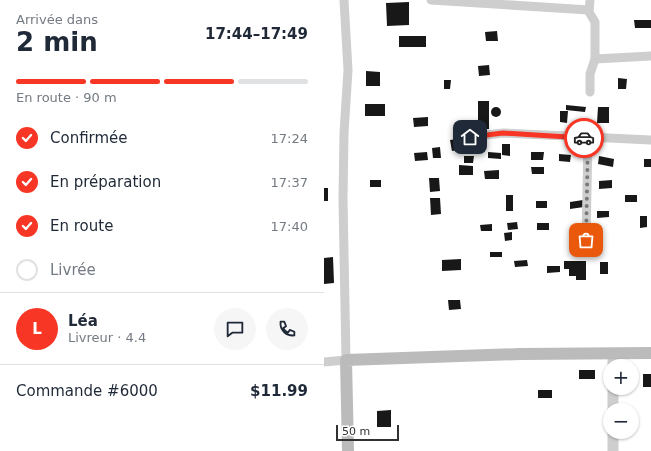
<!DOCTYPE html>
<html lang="fr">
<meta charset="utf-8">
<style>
:root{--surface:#fff;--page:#f6f6f7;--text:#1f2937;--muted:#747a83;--line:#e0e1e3;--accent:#f73625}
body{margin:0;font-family:"DejaVu Sans",sans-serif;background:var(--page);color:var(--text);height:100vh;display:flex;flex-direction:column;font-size:15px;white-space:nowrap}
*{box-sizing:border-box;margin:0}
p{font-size:13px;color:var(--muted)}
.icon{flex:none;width:22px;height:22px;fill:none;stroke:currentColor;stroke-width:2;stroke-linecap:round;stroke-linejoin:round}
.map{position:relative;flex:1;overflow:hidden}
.panel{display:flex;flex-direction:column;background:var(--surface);width:324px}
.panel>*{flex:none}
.fabs{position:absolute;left:279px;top:359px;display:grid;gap:8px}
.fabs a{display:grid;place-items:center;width:36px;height:36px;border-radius:50%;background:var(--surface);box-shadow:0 1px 3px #0004;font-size:20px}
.scale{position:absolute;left:12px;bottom:10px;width:63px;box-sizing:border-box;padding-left:4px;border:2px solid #313131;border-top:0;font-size:11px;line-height:14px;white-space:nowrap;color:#313131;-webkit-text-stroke:3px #fff;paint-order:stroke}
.pin{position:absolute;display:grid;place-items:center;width:34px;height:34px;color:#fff;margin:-17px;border-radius:8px;box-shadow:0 2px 6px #0006}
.courier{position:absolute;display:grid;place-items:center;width:40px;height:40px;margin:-20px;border:3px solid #f73625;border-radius:50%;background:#fff;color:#222;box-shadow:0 1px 5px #0007}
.overview em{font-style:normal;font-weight:700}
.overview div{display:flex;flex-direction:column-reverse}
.overview{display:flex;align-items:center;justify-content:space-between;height:68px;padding:0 16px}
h1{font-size:26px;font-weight:700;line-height:30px}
.bar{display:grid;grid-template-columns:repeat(4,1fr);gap:6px 4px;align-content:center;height:48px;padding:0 16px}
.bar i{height:5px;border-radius:3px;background:var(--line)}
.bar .current{background:var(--accent)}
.bar p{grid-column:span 4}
.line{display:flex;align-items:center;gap:10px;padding:0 16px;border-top:1px solid var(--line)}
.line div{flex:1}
.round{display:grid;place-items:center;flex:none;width:42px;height:42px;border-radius:21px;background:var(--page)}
ol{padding:0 16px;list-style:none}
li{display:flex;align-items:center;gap:12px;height:44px}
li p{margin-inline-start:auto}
li .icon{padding:4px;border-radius:50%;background:var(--accent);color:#fff;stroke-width:4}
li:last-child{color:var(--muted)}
li i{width:22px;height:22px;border:2px solid var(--line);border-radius:50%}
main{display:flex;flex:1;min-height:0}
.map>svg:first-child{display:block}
.building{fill:#181818}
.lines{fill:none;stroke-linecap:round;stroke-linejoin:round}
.minor{stroke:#cecece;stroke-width:9}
.tertiary{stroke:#cecece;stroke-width:11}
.secondary{stroke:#bbb;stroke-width:12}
.done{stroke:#797979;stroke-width:4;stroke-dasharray:0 7.2}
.route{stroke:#f73625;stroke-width:5}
</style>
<main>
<section class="panel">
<div class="overview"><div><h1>2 min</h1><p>Arrivée dans</p></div><em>17:44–17:49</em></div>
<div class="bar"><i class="current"></i><i class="current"></i><i class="current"></i><i></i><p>En route · 90 m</p></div>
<ol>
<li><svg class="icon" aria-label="check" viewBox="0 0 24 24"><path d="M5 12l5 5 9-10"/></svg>Confirmée<p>17:24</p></li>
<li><svg class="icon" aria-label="check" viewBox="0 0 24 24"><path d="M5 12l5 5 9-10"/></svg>En préparation<p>17:37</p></li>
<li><svg class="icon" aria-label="check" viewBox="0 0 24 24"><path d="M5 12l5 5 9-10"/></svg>En route<p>17:40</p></li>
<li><i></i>Livrée</li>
</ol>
<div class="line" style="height:72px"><b class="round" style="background:var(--accent);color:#fff">L</b><div><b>Léa</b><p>Livreur · 4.4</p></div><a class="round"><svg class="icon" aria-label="chat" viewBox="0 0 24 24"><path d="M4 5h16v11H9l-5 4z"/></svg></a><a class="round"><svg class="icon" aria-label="phone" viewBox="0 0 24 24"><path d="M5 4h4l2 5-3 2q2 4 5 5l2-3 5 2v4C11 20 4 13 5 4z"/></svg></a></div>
<div class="line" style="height:52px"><div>Commande #6000</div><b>$11.99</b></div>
</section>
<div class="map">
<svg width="327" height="451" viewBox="0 0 327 451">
<rect width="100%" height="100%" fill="#fff"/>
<!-- building -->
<g class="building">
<path d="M 85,2 L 85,25 L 63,26 L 62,3 Z"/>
<path d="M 310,20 L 327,20 L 327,28 L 311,28 Z"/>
<path d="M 173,31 L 174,41 L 162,41 L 161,32 Z"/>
<rect x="75" y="36" width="27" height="11"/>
<path d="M 165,65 L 166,75 L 155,76 L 154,66 Z"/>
<path d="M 42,71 L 56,72 L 56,86 L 42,86 Z"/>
<path d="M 294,78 L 303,79 L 302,89 L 294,89 Z"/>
<path d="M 120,80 L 127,80 L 126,89 L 120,89 Z"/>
<rect x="154" y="101" width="11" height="28"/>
<rect x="41" y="104" width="20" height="12"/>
<path d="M 242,105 L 262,107 L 261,112 L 242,110 Z"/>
<circle cx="172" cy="112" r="5"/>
<path d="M 274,107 L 285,107 L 285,123 L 273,123 Z"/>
<path d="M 236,111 L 244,111 L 243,123 L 236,122 Z"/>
<path d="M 104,117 L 104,126 L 90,127 L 89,118 Z"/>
<path d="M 133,139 L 134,150 L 128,151 L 126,140 Z"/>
<path d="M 178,144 L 186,144 L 186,156 L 178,155 Z"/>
<path d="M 116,147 L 117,158 L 109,158 L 108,148 Z"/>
<path d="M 103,152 L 104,160 L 91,161 L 90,153 Z"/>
<path d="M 164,152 L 177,153 L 177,159 L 164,158 Z"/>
<path d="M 207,152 L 220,152 L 219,160 L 207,160 Z"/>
<path d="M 235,154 L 247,155 L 246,162 L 235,161 Z"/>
<path d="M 140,156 L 150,156 L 149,163 L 140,163 Z"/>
<path d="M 275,156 L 290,159 L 289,167 L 274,164 Z"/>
<rect x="320" y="159" width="7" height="8"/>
<path d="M 135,165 L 149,166 L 149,175 L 135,175 Z"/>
<path d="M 207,167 L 220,167 L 220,174 L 208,174 Z"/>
<path d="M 175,170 L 175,179 L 161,179 L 160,171 Z"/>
<path d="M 105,178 L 115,178 L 116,191 L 106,192 Z"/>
<rect x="46" y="180" width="11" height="7"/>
<path d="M 288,180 L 288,188 L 275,189 L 275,181 Z"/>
<rect x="0" y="188" width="4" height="13"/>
<rect x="182" y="195" width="7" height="16"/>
<rect x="301" y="195" width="12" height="7"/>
<path d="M 106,198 L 116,198 L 117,214 L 107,215 Z"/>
<path d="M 259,200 L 260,207 L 246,209 L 246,202 Z"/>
<rect x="212" y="201" width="11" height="7"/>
<path d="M 273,211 L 285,211 L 285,217 L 273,218 Z"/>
<path d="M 316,216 L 323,216 L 323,227 L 316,228 Z"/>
<path d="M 193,222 L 194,229 L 184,230 L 183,223 Z"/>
<rect x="213" y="223" width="12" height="7"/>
<path d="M 168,224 L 168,231 L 157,231 L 156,225 Z"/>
<path d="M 188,232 L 188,240 L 181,241 L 180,233 Z"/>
<rect x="166" y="252" width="12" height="5"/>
<path d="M 9,257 L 10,283 L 0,284 L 0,258 Z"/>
<path d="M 137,259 L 137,270 L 118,271 L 118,260 Z"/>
<path d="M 203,260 L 204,266 L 191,267 L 190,261 Z"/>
<path d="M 240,261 L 262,261 L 262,280 L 252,280 L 252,276 L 245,276 L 245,269 L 240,269 Z"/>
<rect x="276" y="262" width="8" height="12"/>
<path d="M 223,266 L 236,266 L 236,272 L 223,273 Z"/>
<path d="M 124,300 L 136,300 L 137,309 L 125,310 Z"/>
<rect x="255" y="370" width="16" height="9"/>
<rect x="319" y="374" width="8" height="13"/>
<rect x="214" y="390" width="14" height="8"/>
<path d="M 67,410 L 67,427 L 53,427 L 53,411 Z"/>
</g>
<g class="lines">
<!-- minor -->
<g class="minor">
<path d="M 107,0 L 265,10"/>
<path d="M 271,59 L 327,56"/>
<path d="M 266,92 L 266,74 L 271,59 L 271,22 L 265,12 L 266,0"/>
<path d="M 146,137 L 179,133 L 327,140"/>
<path d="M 262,240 L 264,138"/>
<path d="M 0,362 L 22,360 L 19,199 L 20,133 L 24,70 L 20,0"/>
</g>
<!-- tertiary -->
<g class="tertiary">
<path d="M 289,366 L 289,354"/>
<path d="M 289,410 L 289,388"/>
<path d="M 289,432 L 289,451"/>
</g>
<!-- secondary -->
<path class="secondary" d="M 24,451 L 22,360 L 196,354 L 327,353"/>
</g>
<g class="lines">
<!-- done -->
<path class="done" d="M 260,138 L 264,138 L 262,240"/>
<!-- route -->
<path class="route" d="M 146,137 L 179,133 L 260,138"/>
</g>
</svg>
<div class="fabs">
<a>+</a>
<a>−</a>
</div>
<div class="scale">50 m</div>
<div class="pin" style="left:262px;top:240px;background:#ea580c"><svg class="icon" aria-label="bag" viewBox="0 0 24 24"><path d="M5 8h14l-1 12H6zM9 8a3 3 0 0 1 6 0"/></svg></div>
<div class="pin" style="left:146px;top:137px;background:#1f2937"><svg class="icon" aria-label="home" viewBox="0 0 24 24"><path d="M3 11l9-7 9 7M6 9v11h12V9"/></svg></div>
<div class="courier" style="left:260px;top:138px"><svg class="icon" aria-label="car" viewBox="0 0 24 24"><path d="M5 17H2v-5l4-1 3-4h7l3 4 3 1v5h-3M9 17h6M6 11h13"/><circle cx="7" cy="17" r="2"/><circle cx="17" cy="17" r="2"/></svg></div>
</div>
</main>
